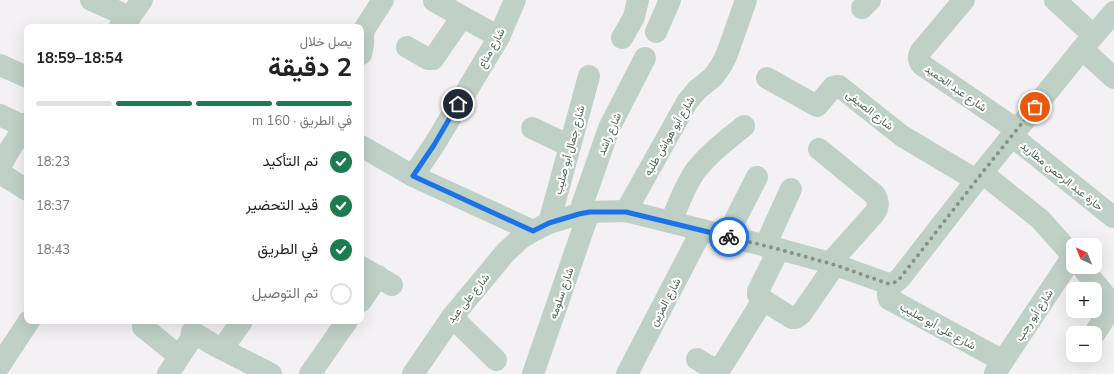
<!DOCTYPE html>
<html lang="ar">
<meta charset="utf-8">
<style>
:root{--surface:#fff;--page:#f2f2f2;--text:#222;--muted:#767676;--line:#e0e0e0;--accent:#1c7c50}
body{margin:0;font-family:"Nunito Sans",Vazirmatn,sans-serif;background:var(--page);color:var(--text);direction:rtl;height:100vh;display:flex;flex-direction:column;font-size:15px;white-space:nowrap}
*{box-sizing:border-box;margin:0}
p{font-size:13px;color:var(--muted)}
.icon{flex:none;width:22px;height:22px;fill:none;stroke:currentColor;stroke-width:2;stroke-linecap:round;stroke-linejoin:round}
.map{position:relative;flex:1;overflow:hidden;direction:ltr}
.sheet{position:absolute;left:24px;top:24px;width:340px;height:300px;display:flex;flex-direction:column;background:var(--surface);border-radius:8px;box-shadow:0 4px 16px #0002;direction:rtl}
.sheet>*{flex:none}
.needle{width:26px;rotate:317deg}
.controls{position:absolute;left:1066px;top:238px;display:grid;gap:8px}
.controls a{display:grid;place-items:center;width:36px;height:36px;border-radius:8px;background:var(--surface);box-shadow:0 4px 16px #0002;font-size:20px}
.pin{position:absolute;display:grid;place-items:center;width:34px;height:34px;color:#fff;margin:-17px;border:2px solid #fff;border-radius:50%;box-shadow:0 1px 4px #0007}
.courier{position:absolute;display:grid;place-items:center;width:40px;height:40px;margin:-20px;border:3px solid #1a73e8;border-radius:50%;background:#fff;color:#222;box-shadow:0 1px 5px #0007}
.headline em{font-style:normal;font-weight:700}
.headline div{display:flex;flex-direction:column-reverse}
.headline{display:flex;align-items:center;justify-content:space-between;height:68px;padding:0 12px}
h1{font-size:26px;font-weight:700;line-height:30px}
.bar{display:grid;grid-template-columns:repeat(4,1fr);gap:6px 4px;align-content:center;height:48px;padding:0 12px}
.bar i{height:5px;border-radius:3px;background:var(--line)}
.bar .on{background:var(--accent)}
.bar p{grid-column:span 4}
ol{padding:0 12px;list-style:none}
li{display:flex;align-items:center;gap:12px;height:44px}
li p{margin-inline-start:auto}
li .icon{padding:4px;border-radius:50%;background:var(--accent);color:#fff;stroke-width:4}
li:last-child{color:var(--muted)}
li i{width:22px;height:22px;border:2px solid var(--line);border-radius:50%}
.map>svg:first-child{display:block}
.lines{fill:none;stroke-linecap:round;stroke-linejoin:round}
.minor{stroke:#bfd0c7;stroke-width:22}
.done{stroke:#84928b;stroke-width:4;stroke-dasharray:0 7.2}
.route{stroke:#1a73e8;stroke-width:5}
.labels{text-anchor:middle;stroke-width:4;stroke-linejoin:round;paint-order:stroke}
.street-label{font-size:11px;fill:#485f53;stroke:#fff}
</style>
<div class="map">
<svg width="1114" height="374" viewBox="0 0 1114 374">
<rect width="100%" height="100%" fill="#f3f1f3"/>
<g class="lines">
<!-- minor -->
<g class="minor">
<path d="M 91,0 L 130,17"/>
<path d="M 964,0 L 921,51 C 918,57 918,60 922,65 L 1017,130"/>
<path d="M 1055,0 L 1093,35"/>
<path d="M 434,1 L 499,37"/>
<path d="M 862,8 L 870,0"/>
<path d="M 120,26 L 130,17 L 142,0"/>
<path d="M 656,32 L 670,0"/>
<path d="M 622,38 L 634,17 L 638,0"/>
<path d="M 407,47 L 428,59 L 433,59 L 462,17"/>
<path d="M 1082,49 L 1114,78"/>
<path d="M 361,54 L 363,44 L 363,34 L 365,28 L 383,0"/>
<path d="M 0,65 L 27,77"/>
<path d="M 767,78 L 817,106 L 818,105 L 833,87 L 837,86 L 839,86 L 902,136 L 976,180"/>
<path d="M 0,115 L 27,128"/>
<path d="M 532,128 L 570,146"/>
<path d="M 1012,136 L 1113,217"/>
<path d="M 361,146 L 413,176 L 533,231"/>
<path d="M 819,149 L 875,195 C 879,203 879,208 873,215 L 830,263"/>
<path d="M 0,167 L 10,149 L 27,123"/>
<path d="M 0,173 L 27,190"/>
<path d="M 982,173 L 1040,219 L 1073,256"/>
<path d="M 413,176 L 434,145 L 499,37 L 515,0"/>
<path d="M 626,211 L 687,102 L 697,90 L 713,77 L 721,66 L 727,54 L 746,0"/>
<path d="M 579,214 L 609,128 L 645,58"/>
<path d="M 671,222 C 678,205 685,185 696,170 C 709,153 727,140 744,126"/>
<path d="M 549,223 L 589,76"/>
<path d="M 727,236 L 757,177"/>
<path d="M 765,246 L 791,189"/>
<path d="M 779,249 L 758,291 L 758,295 L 760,298 L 792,318 L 796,318 L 801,314 L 835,265"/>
<path d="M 361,267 L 392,285"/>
<path d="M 1082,267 L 1114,306"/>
<path d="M 893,284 C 890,289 886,293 889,299 L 1003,361"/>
<path d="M 361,301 L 378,276"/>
<path d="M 452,317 L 496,360"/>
<path d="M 143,327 L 179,356"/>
<path d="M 192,332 L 216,346 L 271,374"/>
<path d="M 1095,333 L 1113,305"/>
<path d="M 222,349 L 242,321"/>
<path d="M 697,359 C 704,363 714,372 722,366 L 763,300"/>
<path d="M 0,365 L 29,321"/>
<path d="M 995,373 L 1073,256"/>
<path d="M 168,374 L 191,339 L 192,332"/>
<path d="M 310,374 L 347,321"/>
<path d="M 413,374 L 452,317 L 505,253 L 520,239 L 533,231 L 549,223 L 579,214 L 589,212 L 626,211 L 779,249 L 830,263 L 889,284 C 895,283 898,281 901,277 L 982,173 L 1082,49 L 1114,12"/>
<path d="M 533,374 L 589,212"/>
<path d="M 627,374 L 702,230"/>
</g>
</g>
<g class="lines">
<!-- done -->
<path class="done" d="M 729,237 L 778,249 L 835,265 L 889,284 C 895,283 898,281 901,277 L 982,173 L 1035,107"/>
<!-- route -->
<path class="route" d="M 458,104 L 434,145 L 413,176 L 533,231 L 549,223 L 579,214 L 589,212 L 626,212 L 729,237"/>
</g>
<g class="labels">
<!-- street labels -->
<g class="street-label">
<text transform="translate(491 48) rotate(-61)" y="4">شارع مناع</text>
<text transform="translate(956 88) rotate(35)" y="4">شارع عبد الحميد</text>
<text transform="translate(870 110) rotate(38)" y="4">شارع الصيفى</text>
<text transform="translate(609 134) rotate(-67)" y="4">شارع راشد</text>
<text transform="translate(669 136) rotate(-60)" y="4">شارع أبو هواش طلبه</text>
<text transform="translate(569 150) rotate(-75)" y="4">شارع جمال أبو صليب</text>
<text transform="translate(1062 176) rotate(39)" y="4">حارة عبد الرحمن مطاريد</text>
<text transform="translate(561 293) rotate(-71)" y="4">شارع سلومه</text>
<text transform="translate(468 298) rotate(-51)" y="4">شارع على عيد</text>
<text transform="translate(665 302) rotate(-62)" y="4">شارع المزين</text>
<text transform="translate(1034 315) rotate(-57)" y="4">شارع أبو رجب</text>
<text transform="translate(938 326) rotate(29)" y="4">شارع على أبو صليب</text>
</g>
</g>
</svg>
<div class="controls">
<a><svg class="needle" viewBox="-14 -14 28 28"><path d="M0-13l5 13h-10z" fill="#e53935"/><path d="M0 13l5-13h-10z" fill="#767676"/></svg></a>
<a>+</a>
<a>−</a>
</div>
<div class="pin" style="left:1035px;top:107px;background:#ea580c"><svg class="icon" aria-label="bag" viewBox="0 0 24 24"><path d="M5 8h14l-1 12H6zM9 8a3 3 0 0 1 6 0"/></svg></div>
<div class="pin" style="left:458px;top:104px;background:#1f2937"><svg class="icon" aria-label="home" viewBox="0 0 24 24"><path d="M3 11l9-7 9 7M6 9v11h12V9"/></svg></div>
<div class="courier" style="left:729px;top:237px"><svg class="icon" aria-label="bike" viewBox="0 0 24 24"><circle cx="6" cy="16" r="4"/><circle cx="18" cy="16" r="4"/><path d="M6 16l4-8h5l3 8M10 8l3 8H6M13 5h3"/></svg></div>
<section class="sheet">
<div class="headline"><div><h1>2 دقيقة</h1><p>يصل خلال</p></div><em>18:54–18:59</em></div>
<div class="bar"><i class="on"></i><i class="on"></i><i class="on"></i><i></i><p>في الطريق · 160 m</p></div>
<ol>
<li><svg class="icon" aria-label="check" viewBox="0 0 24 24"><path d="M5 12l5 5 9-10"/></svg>تم التأكيد<p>18:23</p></li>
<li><svg class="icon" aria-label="check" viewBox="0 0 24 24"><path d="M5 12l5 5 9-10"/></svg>قيد التحضير<p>18:37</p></li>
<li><svg class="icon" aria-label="check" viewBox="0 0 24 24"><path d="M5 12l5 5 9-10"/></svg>في الطريق<p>18:43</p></li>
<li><i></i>تم التوصيل</li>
</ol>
</section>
</div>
